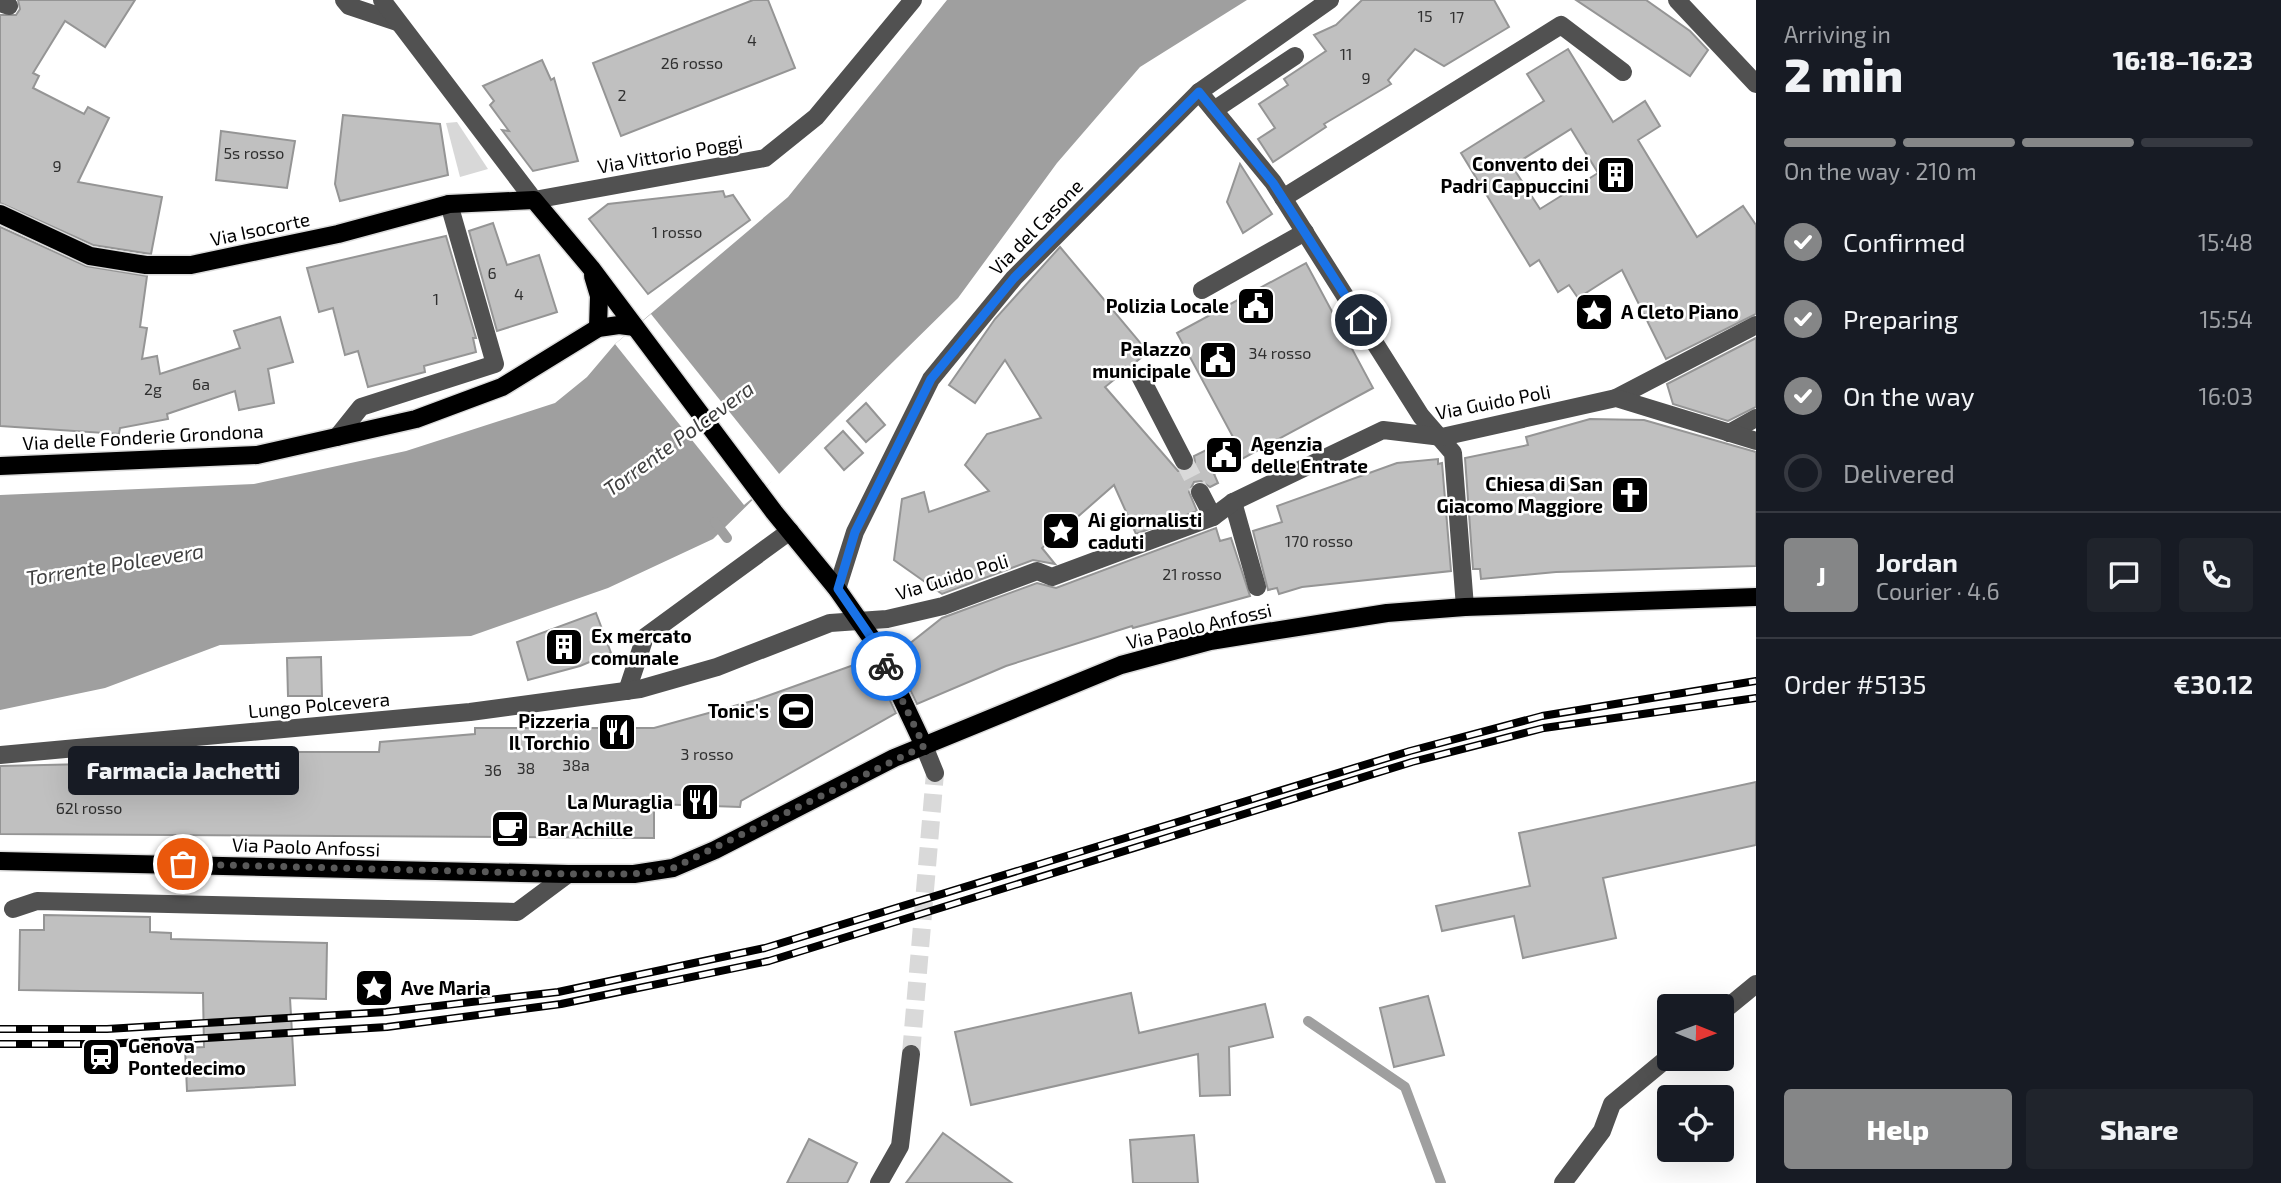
<!DOCTYPE html>
<meta charset="utf-8">
<style>
:root{--surface:#171b24;--page:#20242c;--text:#f1f3f6;--muted:#9ea1a6;--line:#363941;--accent:#858687}
body{margin:0;font-family:"Exo 2",sans-serif;background:var(--page);color:var(--text);height:100vh;display:flex;flex-direction:column;font-size:26px;white-space:nowrap}
*{box-sizing:border-box;margin:0}
p{font-size:23px;color:var(--muted)}
.icon{flex:none;width:38px;height:38px;fill:none;stroke:currentColor;stroke-width:2;stroke-linecap:round;stroke-linejoin:round}
.map{position:relative;flex:1;overflow:hidden}
.panel{display:flex;flex-direction:column;background:var(--surface);width:525px}
.panel>*{flex:none}
.needle{width:46px;rotate:91deg}
.buttons{position:absolute;left:1657px;top:994px;display:grid;gap:14px}
.buttons a{display:grid;place-items:center;width:77px;height:77px;border-radius:7px;background:var(--surface);box-shadow:0 7px 28px #0002;font-size:35px}
.pin{position:absolute;display:grid;place-items:center;width:60px;height:60px;color:#fff;margin:-30px;border:4px solid #fff;border-radius:50%;box-shadow:0 2px 7px #0007}
.courier{position:absolute;display:grid;place-items:center;width:70px;height:70px;margin:-35px;border:5px solid #1a73e8;border-radius:50%;background:#fff;color:#222;box-shadow:0 2px 9px #0007}
.bubble{position:absolute;height:49px;border-radius:7px;background:var(--surface);box-shadow:0 7px 28px #0002;font-size:23px;font-weight:800;line-height:49px;text-align:center}
.headline em{font-style:normal;font-weight:800}
.headline div{display:flex;flex-direction:column-reverse}
.headline{display:flex;align-items:center;justify-content:space-between;height:119px;padding:0 28px}
h1{font-size:46px;font-weight:800;line-height:52px}
.bar{display:grid;grid-template-columns:repeat(4,1fr);gap:10px 7px;align-content:center;height:84px;padding:0 28px}
.bar i{height:9px;border-radius:5px;background:var(--line)}
.bar .active{background:var(--accent)}
.bar p{grid-column:span 4}
.line{display:flex;align-items:center;gap:18px;padding:0 28px;border-top:2px solid var(--line)}
.line div{flex:1}
.round{display:grid;place-items:center;flex:none;width:74px;height:74px;border-radius:7px;background:var(--page)}
ol{padding:0 28px;list-style:none}
li{display:flex;align-items:center;gap:21px;height:77px}
li p{margin-inline-start:auto}
li .icon{padding:7px;border-radius:50%;background:var(--accent);color:#fff;stroke-width:4}
li:last-child{color:var(--muted)}
li i{width:38px;height:38px;border:4px solid var(--line);border-radius:50%}
.primary-button{display:flex;gap:14px;margin-top:auto;padding:14px 28px}
.primary-button a{flex:1;height:80px;border-radius:7px;background:var(--accent);color:#fff;font-size:28px;font-weight:800;line-height:80px;text-align:center}
.primary-button a+a{background:var(--page);color:var(--text)}
main{display:flex;flex:1;min-height:0}
.map>svg:first-child{display:block}
.green{fill:#d8d8d8}
.water{fill:#9f9f9f}
.pier{fill:#fff}
.lines{fill:none;stroke-linecap:round;stroke-linejoin:round}
.stream{stroke:#9f9f9f;stroke-width:10}
.building{fill:#c0c0c0;stroke:#959595;stroke-width:2;fill-rule:evenodd}
.minor-tunnel{stroke:#d9d9d9;stroke-width:18;stroke-dasharray:18 9;stroke-linecap:butt}
.major-casing{stroke:#dbdbdb;stroke-width:21}
.minor{stroke:#515151;stroke-width:18}
.major{stroke:#000;stroke-width:18}
.rail-casing{stroke:#000;stroke-width:8}
.rail{stroke:#fff;stroke-width:5;stroke-dasharray:16;stroke-linecap:butt}
.done{stroke:#595959;stroke-width:7;stroke-dasharray:0 12.6}
.route{stroke:#1a73e8;stroke-width:9}
.labels{text-anchor:middle;stroke-width:5;stroke-linejoin:round;paint-order:stroke}
.number-label{font-size:16px;fill:#303030}
.street-label{font-size:19px;fill:#000;stroke:#fff}
.poi-label{font-size:19px;font-weight:bold;fill:#000;stroke:#fff;text-anchor:end}
.water-label{font-size:21px;font-style:italic;fill:#404040;stroke:#fff}
</style>
<main>
<div class="map">
<svg width="1756" height="1183" viewBox="0 0 1756 1183">
<rect width="100%" height="100%" fill="#fff"/>
<!-- green -->
<path class="green" d="M 457,122 L 488,169 L 460,177 L 446,123 Z"/>
<!-- water -->
<path class="water" d="M 947,0 L 1247,0 L 1140,67 L 1057,163 L 958,298 L 713,539 L 608,588 L 471,636 L 220,645 L 105,688 L 0,710 L 0,495 L 254,484 L 406,451 L 555,403 L 587,377 L 615,344 L 788,197 Z"/>
<!-- pier -->
<path class="pier" d="M 651,314 L 780,475 L 744,505 L 615,344 Z"/>
<g class="lines">
<!-- stream -->
<g class="stream">
<path d="M 715,522 L 727,538"/>
<path d="M 1308,1021 L 1405,1087 L 1441,1183"/>
</g>
</g>
<!-- building -->
<g class="building">
<path d="M 18,0 L 135,0 L 105,47 L 65,21 L 33,73 L 39,76 L 33,88 L 84,114 L 88,107 L 109,118 L 78,182 L 162,197 L 151,254 L 93,245 L 0,203 L 0,15 L 16,15 L 20,9 Z"/>
<path d="M 753,0 L 768,0 L 795,68 L 621,136 L 593,63 Z"/>
<path d="M 1362,0 L 1494,0 L 1509,27 L 1444,66 L 1415,49 L 1388,80 L 1391,84 L 1324,124 L 1326,127 L 1273,162 L 1258,139 L 1275,128 L 1259,104 L 1288,85 L 1284,79 L 1326,51 L 1314,35 L 1336,25 Z"/>
<path d="M 1576,0 L 1646,0 L 1690,31 L 1708,50 L 1690,76 Z"/>
<path d="M 1568,49 L 1613,122 L 1645,101 L 1660,126 L 1638,140 L 1697,237 L 1743,206 L 1756,225 L 1756,314 L 1666,359 L 1622,270 L 1578,298 L 1569,285 L 1558,292 L 1539,260 L 1530,266 L 1461,153 L 1544,101 L 1527,74 ZM 1571,129 L 1598,173 L 1540,209 L 1512,166 Z"/>
<path d="M 542,60 L 551,80 L 554,78 L 578,161 L 533,171 L 502,130 L 509,131 L 490,105 L 494,101 L 483,86 Z"/>
<path d="M 343,115 L 440,124 L 448,175 L 340,201 L 335,184 Z"/>
<path d="M 221,131 L 295,141 L 287,188 L 216,180 Z"/>
<path d="M 1240,164 L 1272,214 L 1243,233 L 1227,202 Z"/>
<path d="M 723,191 L 725,197 L 733,195 L 750,220 L 648,294 L 589,219 L 608,204 Z"/>
<path d="M 493,223 L 507,265 L 539,255 L 557,312 L 497,331 L 469,231 Z"/>
<path d="M 0,227 L 86,266 L 147,276 L 140,327 L 147,328 L 142,359 L 157,356 L 160,374 L 240,348 L 234,331 L 280,317 L 293,362 L 268,369 L 274,403 L 239,410 L 235,391 L 167,414 L 168,419 L 120,428 L 119,434 L 0,426 Z"/>
<path d="M 446,236 L 476,338 L 473,338 L 476,352 L 424,366 L 425,372 L 368,387 L 358,351 L 345,355 L 333,308 L 319,312 L 307,268 Z"/>
<path d="M 1060,247 L 1148,352 L 1105,387 L 1178,471 L 1190,471 L 1195,462 L 1194,456 L 1233,437 L 1177,333 L 1306,263 L 1373,388 L 1214,474 L 1218,483 L 1210,487 L 1201,481 L 1194,482 L 1189,492 L 1197,511 L 1136,534 L 1114,485 L 1042,548 L 1055,564 L 1033,560 L 942,594 L 894,560 L 902,499 L 924,492 L 929,512 L 989,491 L 965,465 L 987,434 L 1041,418 L 1005,360 L 975,403 L 949,385 L 995,319 Z"/>
<path d="M 1756,338 L 1756,407 L 1728,421 L 1673,404 L 1667,384 Z"/>
<path d="M 866,403 L 885,425 L 866,442 L 847,421 Z"/>
<path d="M 1590,419 L 1644,420 L 1756,452 L 1756,566 L 1556,572 L 1481,579 L 1480,569 L 1473,569 L 1465,458 L 1528,445 L 1526,437 Z"/>
<path d="M 843,431 L 863,453 L 844,470 L 825,448 Z"/>
<path d="M 1438,459 L 1438,464 L 1442,463 L 1451,571 L 1302,587 L 1279,594 L 1277,588 L 1268,590 L 1253,531 L 1282,522 L 1277,506 L 1397,463 Z"/>
<path d="M 1216,528 L 1220,541 L 1231,538 L 1250,596 L 1133,628 L 1132,626 L 1006,666 L 917,704 L 894,656 L 942,618 L 1037,583 L 1056,588 Z"/>
<path d="M 596,613 L 611,653 L 580,666 L 528,680 L 517,642 Z"/>
<path d="M 321,657 L 322,696 L 288,696 L 287,658 Z"/>
<path d="M 862,662 L 869,677 L 876,671 L 896,713 L 741,801 L 740,807 L 654,804 L 654,838 L 0,834 L 0,766 L 132,763 L 132,754 L 153,752 L 379,752 L 380,742 L 475,734 L 475,728 L 654,728 L 756,700 Z"/>
<path d="M 1756,782 L 1756,845 L 1603,878 L 1616,938 L 1523,958 L 1514,916 L 1442,931 L 1436,906 L 1530,886 L 1519,833 Z"/>
<path d="M 44,915 L 150,917 L 150,932 L 171,933 L 171,939 L 327,943 L 326,999 L 290,998 L 295,1085 L 187,1091 L 185,1048 L 204,1047 L 203,993 L 19,990 L 20,930 L 44,930 Z"/>
<path d="M 1131,993 L 1139,1033 L 1265,1004 L 1273,1037 L 1229,1047 L 1230,1095 L 1200,1096 L 1198,1054 L 971,1105 L 955,1032 Z"/>
<path d="M 1428,996 L 1444,1055 L 1394,1067 L 1380,1008 Z"/>
<path d="M 943,1133 L 1012,1183 L 906,1183 Z"/>
<path d="M 1194,1135 L 1198,1183 L 1133,1183 L 1130,1140 Z"/>
<path d="M 809,1139 L 857,1163 L 847,1183 L 787,1183 Z"/>
</g>
<g class="lines">
<!-- minor-tunnel -->
<g class="minor-tunnel">
<path d="M 1184,461 L 1200,492"/>
<path d="M 911,1054 L 935,773"/>
</g>
<defs>
<g id="major">
<path d="M 0,214 L 90,256 L 146,265 L 191,265 L 338,234 L 449,204 L 534,200 L 591,268 L 774,512 L 837,589 L 877,646 L 924,746"/>
<path d="M 593,276 L 599,296 L 598,328"/>
<path d="M 0,466 L 257,455 L 416,419 L 502,387 L 598,328 L 619,325 L 635,327"/>
<path d="M 0,861 L 568,874 L 634,874 L 673,868 L 715,850 L 894,758 L 1121,665 L 1210,641 L 1387,613 L 1465,607 L 1756,597"/>
</g>
</defs>
<!-- major casing -->
<use href="#major" class="major-casing"/>
<!-- minor -->
<g class="minor">
<path d="M 344,0 L 349,6 L 397,22"/>
<path d="M 382,0 L 534,200 L 765,158 L 816,117 L 913,0"/>
<path d="M 1677,0 L 1756,84"/>
<path d="M 0,3 L 9,6"/>
<path d="M 1199,92 L 1273,182 L 1421,416 L 1453,453 L 1465,607"/>
<path d="M 1214,110 L 1295,56"/>
<path d="M 1283,198 L 1561,25 L 1623,72"/>
<path d="M 1202,290 L 1305,232"/>
<path d="M 1140,376 L 1184,461"/>
<path d="M 1616,398 L 1756,325"/>
<path d="M 1729,433 L 1756,418"/>
<path d="M 337,437 L 361,407 L 495,364 L 449,204"/>
<path d="M 1200,492 L 1213,517"/>
<path d="M 1233,502 L 1257,587"/>
<path d="M 837,589 L 855,532 L 931,379 L 1014,278 L 1199,92 L 1330,0"/>
<path d="M 627,691 L 645,637 L 790,531"/>
<path d="M 924,746 L 935,773"/>
<path d="M 0,755 L 470,712 L 640,689 L 717,667 L 830,623 L 887,619 L 943,606 L 1037,571 L 1052,577 L 1213,517 L 1233,502 L 1383,430 L 1442,437 L 1616,398 L 1756,441"/>
<path d="M 13,909 L 37,901 L 517,912 L 568,874"/>
<path d="M 1722,1012 L 1756,984"/>
<path d="M 879,1183 L 900,1146 L 911,1054"/>
<path d="M 1563,1183 L 1602,1131 L 1612,1104 L 1670,1056"/>
</g>
<!-- major -->
<use href="#major" class="major"/>
<defs>
<g id="rail">
<path d="M 0,1029 L 107,1029 L 386,1012 L 558,992 L 765,948 L 1410,751 L 1542,716 L 1756,681"/>
<path d="M 0,1044 L 107,1044 L 387,1027 L 561,1004 L 769,961 L 1412,762 L 1544,728 L 1756,698"/>
</g>
</defs>
<!-- rail casing -->
<use href="#rail" class="rail-casing"/>
<!-- rail -->
<use href="#rail" class="rail"/>
</g>
<g class="lines">
<!-- done -->
<path class="done" d="M 183,864 L 568,874 L 634,874 L 673,868 L 924,746 L 886,666"/>
<!-- route -->
<path class="route" d="M 886,666 L 877,646 L 838,589 L 855,532 L 931,379 L 1014,278 L 1199,92 L 1273,183 L 1361,320"/>
</g>
<!-- icons -->
<defs>
<symbol id="building-square" viewBox="-11 -11 22 22"><rect x="-9" y="-9" width="18" height="18" rx="4" fill="#000" stroke="#fff"/><path d="M-4-6H4V6H1V3H-1V6H-4ZM-2.5-4.3h1.7v1.8h-1.7ZM.8-4.3h1.7v1.8H.8ZM-2.5-1h1.7V.8h-1.7ZM.8-1h1.7V.8H.8Z" fill="#fff"/></symbol>
<symbol id="civic-square" viewBox="-11 -11 22 22"><rect x="-9" y="-9" width="18" height="18" rx="4" fill="#000" stroke="#fff"/><path d="M-.6-6.5H3V-4.5H.6V-3L4-1V1h2V6H-6V1h2V-1L-.6-3ZM-1.2 2.5V6h2.4V2.5Z" fill="#fff"/></symbol>
<symbol id="sight-square" viewBox="-11 -11 22 22"><rect x="-9" y="-9" width="18" height="18" rx="4" fill="#000" stroke="#fff"/><path d="M0-6L1.8-2.2L6-1.7L2.9 1.2L3.7 5.4L0 3.3L-3.7 5.4L-2.9 1.2L-6-1.7L-1.8-2.2Z" fill="#fff"/></symbol>
<symbol id="church-square" viewBox="-11 -11 22 22"><rect x="-9" y="-9" width="18" height="18" rx="4" fill="#000" stroke="#fff"/><path d="M-1.2-6h2.4v3.5h3.3v2.4h-3.3V6h-2.4V-.1h-3.3v-2.4h3.3Z" fill="#fff"/></symbol>
<symbol id="stadium-square" viewBox="-11 -11 22 22"><rect x="-9" y="-9" width="18" height="18" rx="4" fill="#000" stroke="#fff"/><path d="M0-5a6.5 5 0 1 0 0 10a6.5 5 0 1 0 0-10ZM-3.5-1.8h7v3.6h-7Z" fill="#fff"/></symbol>
<symbol id="restaurant-square" viewBox="-11 -11 22 22"><rect x="-9" y="-9" width="18" height="18" rx="4" fill="#000" stroke="#fff"/><path d="M-5-6h1v4h1v-4h1v4h1v-4h1v5L-1.5 .5V6h-2V.5L-5-1ZM5-6V6H3V1.5H1.5Q1.5-4 5-6Z" fill="#fff"/></symbol>
<symbol id="cafe-square" viewBox="-11 -11 22 22"><rect x="-9" y="-9" width="18" height="18" rx="4" fill="#000" stroke="#fff"/><path d="M-5.5-4.5H6V0H3Q3 3.5 0 3.5H-2.5Q-5.5 3.5-5.5 0ZM3-3.2v2h1.7v-2ZM-6 4.5H4V6H-6Z" fill="#fff"/></symbol>
<symbol id="station-square" viewBox="-11 -11 22 22"><rect x="-9" y="-9" width="18" height="18" rx="4" fill="#000" stroke="#fff"/><path d="M-3-6H3Q5-6 5-4V2Q5 4 3 4L4.5 6H3L1.5 4h-3L-3 6H-4.5L-3 4Q-5 4-5 2V-4Q-5-6-3-6ZM-3.5-4v3h7v-3ZM-3.5 1v1.5H-2V1ZM2 1v1.5H3.5V1Z" fill="#fff"/></symbol>
</defs>
<g fill-rule="evenodd">
<use href="#building-square" x="1594" y="153" width="44" height="44"/>
<use href="#civic-square" x="1234" y="284" width="44" height="44"/>
<use href="#sight-square" x="1572" y="290" width="44" height="44"/>
<use href="#civic-square" x="1196" y="338" width="44" height="44"/>
<use href="#civic-square" x="1202" y="433" width="44" height="44"/>
<use href="#church-square" x="1608" y="473" width="44" height="44"/>
<use href="#sight-square" x="1039" y="509" width="44" height="44"/>
<use href="#building-square" x="542" y="625" width="44" height="44"/>
<use href="#stadium-square" x="774" y="689" width="44" height="44"/>
<use href="#restaurant-square" x="595" y="710" width="44" height="44"/>
<use href="#restaurant-square" x="678" y="780" width="44" height="44"/>
<use href="#cafe-square" x="488" y="807" width="44" height="44"/>
<use href="#sight-square" x="352" y="966" width="44" height="44"/>
<use href="#station-square" x="79" y="1035" width="44" height="44"/>
</g>
<g class="labels">
<!-- number labels -->
<g class="number-label">
<text x="1425" y="22">15</text>
<text x="1457" y="23">17</text>
<text x="752" y="46">4</text>
<text x="1346" y="60">11</text>
<text x="692" y="69">26 rosso</text>
<text x="1366" y="84">9</text>
<text x="622" y="101">2</text>
<text x="254" y="159">5s rosso</text>
<text x="57" y="172">9</text>
<text x="677" y="238">1 rosso</text>
<text x="492" y="279">6</text>
<text x="519" y="300">4</text>
<text x="436" y="305">1</text>
<text x="1280" y="359">34 rosso</text>
<text x="201" y="390">6a</text>
<text x="153" y="395">2g</text>
<text x="1319" y="547">170 rosso</text>
<text x="1192" y="580">21 rosso</text>
<text x="707" y="760">3 rosso</text>
<text x="576" y="771">38a</text>
<text x="526" y="774">38</text>
<text x="493" y="776">36</text>
<text x="89" y="814">62l rosso</text>
</g>
<!-- street labels -->
<g class="street-label">
<text transform="translate(670 154) rotate(-10)" y="7">Via Vittorio Poggi</text>
<text transform="translate(1036 227) rotate(-46)" y="7">Via del Casone</text>
<text transform="translate(260 229) rotate(-12)" y="7">Via Isocorte</text>
<text transform="translate(1493 402) rotate(-11)" y="7">Via Guido Poli</text>
<text transform="translate(143 437) rotate(-3)" y="7">Via delle Fonderie Grondona</text>
<text transform="translate(952 577) rotate(-17)" y="7">Via Guido Poli</text>
<text transform="translate(1199 626) rotate(-13)" y="7">Via Paolo Anfossi</text>
<text transform="translate(319 705) rotate(-5)" y="7">Lungo Polcevera</text>
<text transform="translate(306 847) rotate(2)" y="7">Via Paolo Anfossi</text>
</g>
<!-- poi labels -->
<g class="poi-label">
<text x="1589" y="171">Convento dei<tspan x="1589" dy="22">Padri Cappuccini</tspan></text>
<text x="1229" y="313">Polizia Locale</text>
<text x="1621" y="319" text-anchor="start">A Cleto Piano</text>
<text x="1191" y="356">Palazzo<tspan x="1191" dy="22">municipale</tspan></text>
<text x="1251" y="451" text-anchor="start">Agenzia<tspan x="1251" dy="22">delle Entrate</tspan></text>
<text x="1603" y="491">Chiesa di San<tspan x="1603" dy="22">Giacomo Maggiore</tspan></text>
<text x="1088" y="527" text-anchor="start">Ai giornalisti<tspan x="1088" dy="22">caduti</tspan></text>
<text x="591" y="643" text-anchor="start">Ex mercato<tspan x="591" dy="22">comunale</tspan></text>
<text x="769" y="718">Tonic's</text>
<text x="590" y="728">Pizzeria<tspan x="590" dy="22">Il Torchio</tspan></text>
<text x="673" y="809">La Muraglia</text>
<text x="537" y="836" text-anchor="start">Bar Achille</text>
<text x="401" y="995" text-anchor="start">Ave Maria</text>
<text x="128" y="1053" text-anchor="start">Genova<tspan x="128" dy="22">Pontedecimo</tspan></text>
</g>
<!-- water labels -->
<g class="water-label">
<text transform="translate(679 439) rotate(-36)" y="7">Torrente Polcevera</text>
<text transform="translate(115 565) rotate(-9)" y="7">Torrente Polcevera</text>
</g>
</g>
</svg>
<div class="buttons">
<a><svg class="needle" viewBox="-14 -14 28 28"><path d="M0-13l5 13h-10z" fill="#e53935"/><path d="M0 13l5-13h-10z" fill="#9ea1a6"/></svg></a>
<a><svg class="icon" aria-label="locate" viewBox="0 0 24 24"><circle cx="12" cy="12" r="6"/><path d="M12 2v4M12 18v4M2 12h4M18 12h4"/></svg></a>
</div>
<div class="pin" style="left:183px;top:864px;background:#ea580c"><svg class="icon" aria-label="bag" viewBox="0 0 24 24"><path d="M5 8h14l-1 12H6zM9 8a3 3 0 0 1 6 0"/></svg></div>
<div class="pin" style="left:1361px;top:320px;background:#1f2937"><svg class="icon" aria-label="home" viewBox="0 0 24 24"><path d="M3 11l9-7 9 7M6 9v11h12V9"/></svg></div>
<div class="courier" style="left:886px;top:666px"><svg class="icon" aria-label="bike" viewBox="0 0 24 24"><circle cx="6" cy="16" r="4"/><circle cx="18" cy="16" r="4"/><path d="M6 16l4-8h5l3 8M10 8l3 8H6M13 5h3"/></svg></div>
<div class="bubble" style="left:68px;top:746px;width:231px">Farmacia Jachetti</div>
</div>
<section class="panel">
<div class="headline"><div><h1>2 min</h1><p>Arriving in</p></div><em>16:18–16:23</em></div>
<div class="bar"><i class="active"></i><i class="active"></i><i class="active"></i><i></i><p>On the way · 210 m</p></div>
<ol>
<li><svg class="icon" aria-label="check" viewBox="0 0 24 24"><path d="M5 12l5 5 9-10"/></svg>Confirmed<p>15:48</p></li>
<li><svg class="icon" aria-label="check" viewBox="0 0 24 24"><path d="M5 12l5 5 9-10"/></svg>Preparing<p>15:54</p></li>
<li><svg class="icon" aria-label="check" viewBox="0 0 24 24"><path d="M5 12l5 5 9-10"/></svg>On the way<p>16:03</p></li>
<li><i></i>Delivered</li>
</ol>
<div class="line" style="height:126px"><b class="round" style="background:var(--accent);color:#fff">J</b><div><b>Jordan</b><p>Courier · 4.6</p></div><a class="round"><svg class="icon" aria-label="chat" viewBox="0 0 24 24"><path d="M4 5h16v11H9l-5 4z"/></svg></a><a class="round"><svg class="icon" aria-label="phone" viewBox="0 0 24 24"><path d="M5 4h4l2 5-3 2q2 4 5 5l2-3 5 2v4C11 20 4 13 5 4z"/></svg></a></div>
<div class="line" style="height:91px"><div>Order #5135</div><b>€30.12</b></div>
<div class="primary-button"><a>Help</a><a>Share</a></div>
</section>
</main>
